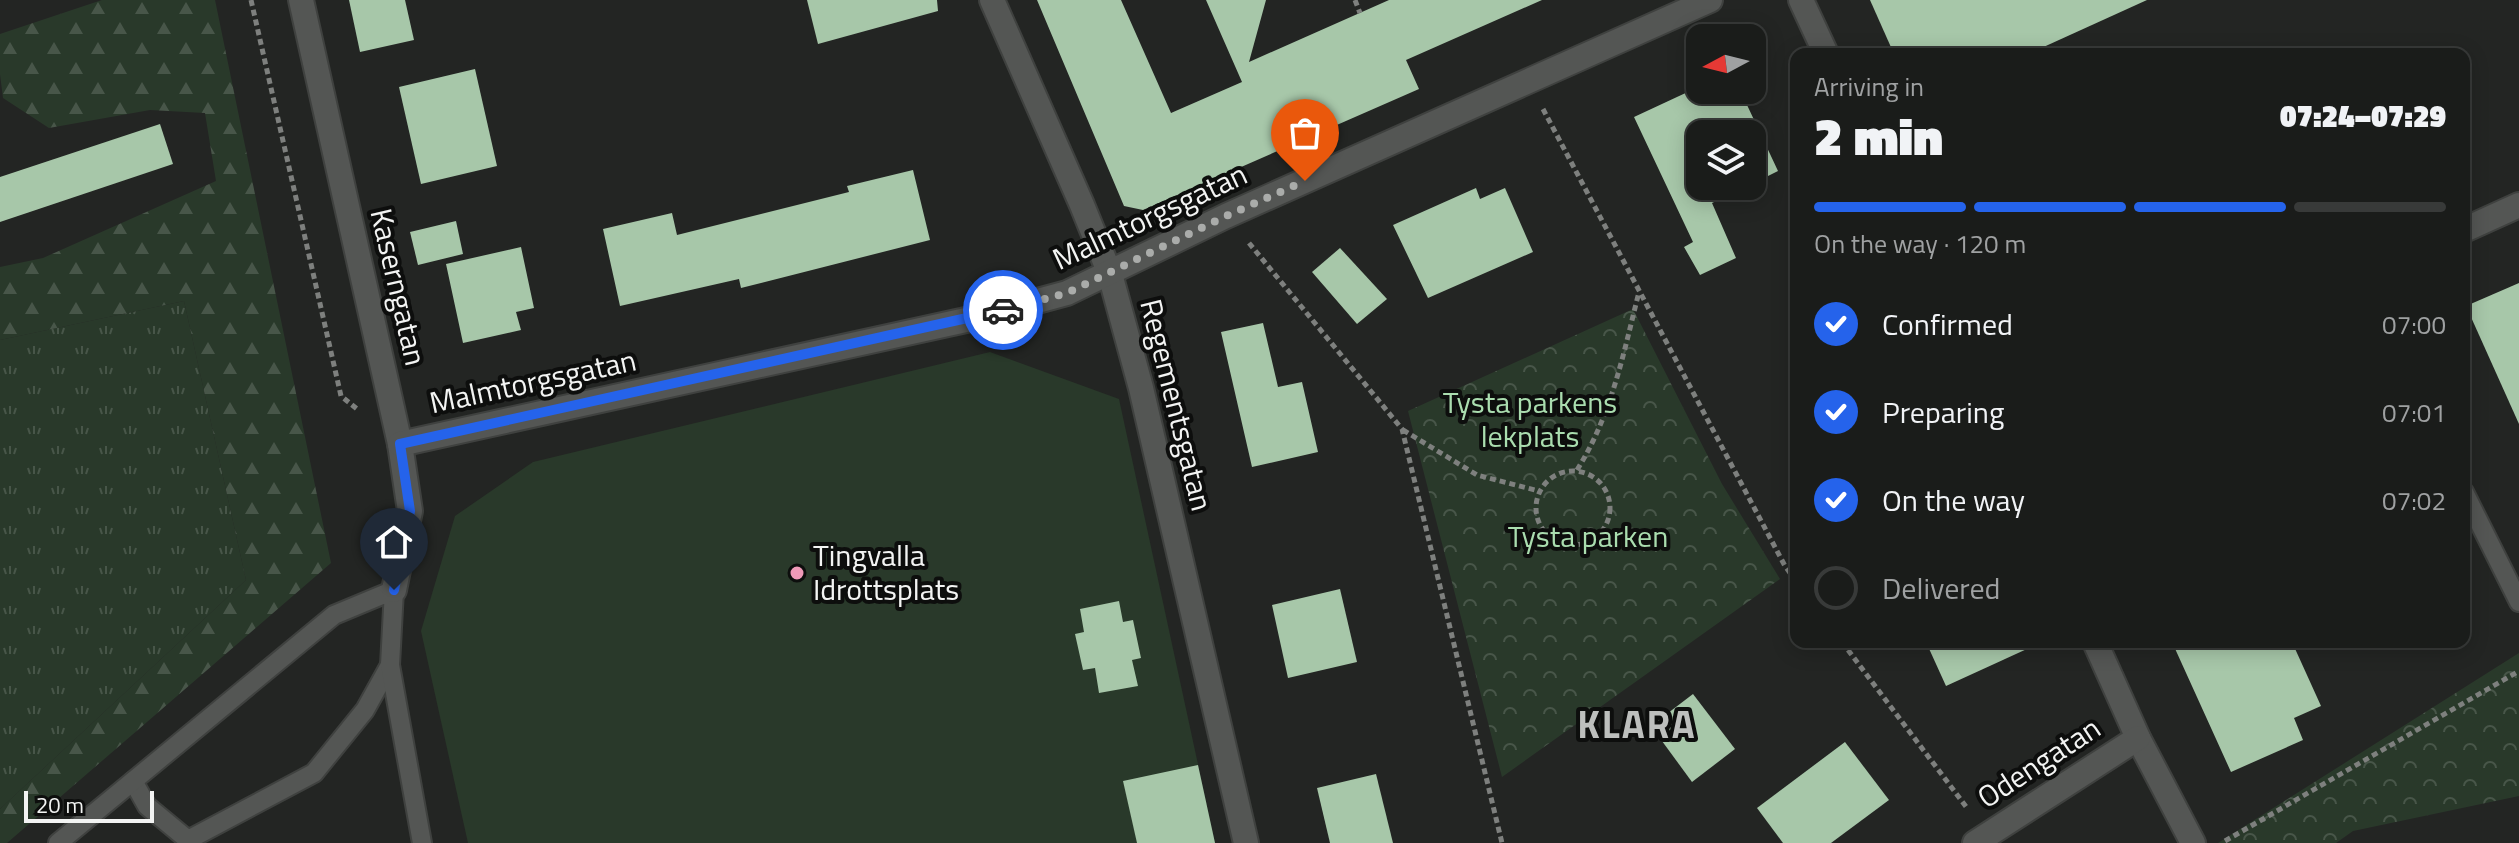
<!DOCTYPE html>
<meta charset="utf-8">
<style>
:root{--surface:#1a1c1a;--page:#232523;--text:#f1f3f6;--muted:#9fa1a2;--line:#383a39;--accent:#2563eb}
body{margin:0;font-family:"Titillium Web",sans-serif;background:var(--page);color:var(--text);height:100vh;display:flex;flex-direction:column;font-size:30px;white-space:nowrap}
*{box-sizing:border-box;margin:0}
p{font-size:26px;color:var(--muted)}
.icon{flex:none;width:44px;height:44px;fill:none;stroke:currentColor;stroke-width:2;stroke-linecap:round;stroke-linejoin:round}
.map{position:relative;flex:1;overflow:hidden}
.side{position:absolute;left:1790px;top:48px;width:680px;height:600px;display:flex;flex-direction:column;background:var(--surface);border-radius:16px;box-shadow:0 4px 20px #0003,0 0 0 2px var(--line)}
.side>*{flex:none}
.needle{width:52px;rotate:263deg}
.buttons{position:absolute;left:1686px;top:24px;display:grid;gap:16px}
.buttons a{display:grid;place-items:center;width:80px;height:80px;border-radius:16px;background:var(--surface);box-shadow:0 4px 20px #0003,0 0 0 2px var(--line);font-size:40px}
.scale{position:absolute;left:24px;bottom:20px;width:130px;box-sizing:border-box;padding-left:8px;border:4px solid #f3f4f3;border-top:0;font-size:22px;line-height:28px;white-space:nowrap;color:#f3f4f3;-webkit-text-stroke:6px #0d0e0d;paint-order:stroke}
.pin{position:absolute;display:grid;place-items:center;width:68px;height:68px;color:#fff;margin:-82px -34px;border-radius:50% 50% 50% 0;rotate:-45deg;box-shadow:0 0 8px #0007}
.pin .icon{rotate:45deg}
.courier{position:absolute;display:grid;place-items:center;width:80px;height:80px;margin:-40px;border:6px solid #2563eb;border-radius:50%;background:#fff;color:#222;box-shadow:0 2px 10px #0007}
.headline em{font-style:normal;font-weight:800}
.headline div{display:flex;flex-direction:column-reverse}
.headline{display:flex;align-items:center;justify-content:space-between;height:136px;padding:0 24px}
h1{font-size:52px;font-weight:800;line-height:60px}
.bar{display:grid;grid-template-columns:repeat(4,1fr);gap:12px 8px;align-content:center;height:96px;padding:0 24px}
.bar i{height:10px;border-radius:6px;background:var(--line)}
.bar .current{background:var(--accent)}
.bar p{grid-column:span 4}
ol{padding:0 24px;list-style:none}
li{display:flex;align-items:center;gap:24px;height:88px}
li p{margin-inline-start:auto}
li .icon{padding:8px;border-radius:50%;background:var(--accent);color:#fff;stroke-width:4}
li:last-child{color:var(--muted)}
li i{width:44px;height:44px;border:4px solid var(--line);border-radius:50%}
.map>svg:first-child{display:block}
.grass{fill:url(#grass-tufts)}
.forest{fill:url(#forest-firs)}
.park{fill:url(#park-crowns)}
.pitch{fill:#29392a}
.building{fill:#a7c7a9}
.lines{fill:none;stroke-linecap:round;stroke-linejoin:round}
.lane-casing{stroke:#3f413f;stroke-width:22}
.street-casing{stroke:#3f413f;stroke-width:28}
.path{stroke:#7e807e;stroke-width:5;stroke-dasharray:6 4;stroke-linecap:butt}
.lane{stroke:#545654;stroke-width:18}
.street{stroke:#545654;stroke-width:24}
.done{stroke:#aaacaa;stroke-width:8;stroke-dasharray:0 14.4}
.route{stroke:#2563eb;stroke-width:10}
.poi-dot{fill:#ef9ab8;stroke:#0d0e0d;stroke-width:3}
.labels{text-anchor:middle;stroke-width:8;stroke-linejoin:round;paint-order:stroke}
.street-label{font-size:30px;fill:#f3f4f3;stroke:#0d0e0d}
.park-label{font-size:30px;fill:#aaddaf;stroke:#0d0e0d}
.poi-label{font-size:30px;fill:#f3f4f3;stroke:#0d0e0d;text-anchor:start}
.district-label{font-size:38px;font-weight:bold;letter-spacing:2px;fill:#bdbfbd;stroke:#0d0e0d}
</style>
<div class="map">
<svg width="2519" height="843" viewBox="0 0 2519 843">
<defs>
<pattern id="grass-tufts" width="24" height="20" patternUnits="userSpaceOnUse" patternTransform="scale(2)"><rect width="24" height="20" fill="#29392a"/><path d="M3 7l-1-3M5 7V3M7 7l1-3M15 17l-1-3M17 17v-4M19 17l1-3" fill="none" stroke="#485649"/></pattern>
<pattern id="forest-firs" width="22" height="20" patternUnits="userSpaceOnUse" patternTransform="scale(2)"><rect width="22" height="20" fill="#29392a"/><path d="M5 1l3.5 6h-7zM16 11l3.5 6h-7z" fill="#485649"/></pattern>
<pattern id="park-crowns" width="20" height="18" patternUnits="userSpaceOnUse" patternTransform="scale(2)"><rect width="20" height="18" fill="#29392a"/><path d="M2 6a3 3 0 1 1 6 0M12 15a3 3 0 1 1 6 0" fill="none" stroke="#485649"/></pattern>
</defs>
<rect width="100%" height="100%" fill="#232523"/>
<!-- grass -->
<path class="grass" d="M 184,301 L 246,580 L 0,809 L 0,340 Z"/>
<!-- forest -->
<path class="forest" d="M 102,0 L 215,0 L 331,563 L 7,843 L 0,843 L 0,809 L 246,580 L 184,301 L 0,340 L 0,267 L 43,258 L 216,181 L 205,113 L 150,110 L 49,128 L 3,98 L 0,74 L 0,34 Z"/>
<!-- park -->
<g class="park">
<path d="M 1633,309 L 1722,484 L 1780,579 L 1502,777 L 1408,411 Z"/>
<path d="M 2519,653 L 2519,796 L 2353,831 L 2336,843 L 2218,843 Z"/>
</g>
<!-- pitch -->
<path class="pitch" d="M 990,352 L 1119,399 L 1215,843 L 468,843 L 421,631 L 455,516 L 533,462 Z"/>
<!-- building -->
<g class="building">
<path d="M 349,0 L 405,0 L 414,40 L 360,52 Z"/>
<path d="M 807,0 L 937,0 L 938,11 L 818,44 Z"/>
<path d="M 1037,0 L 1121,0 L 1171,113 L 1242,82 L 1206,0 L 1266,0 L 1249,62 L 1389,0 L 1542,0 L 1406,60 L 1419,89 L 1143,210 L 1124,206 Z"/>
<path d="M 1870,0 L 2147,0 L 2028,54 L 1894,54 Z"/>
<path d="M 475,69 L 497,166 L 421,184 L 399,87 Z"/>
<path d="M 1692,90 L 1740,90 L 1778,171 L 1752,184 L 1752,134 L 1700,134 L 1700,186 L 1747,186 L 1712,203 L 1736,258 L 1700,275 L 1684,247 L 1693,242 L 1634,117 Z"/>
<path d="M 160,124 L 173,164 L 0,222 L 0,177 Z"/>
<path d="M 913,170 L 930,240 L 741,288 L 739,279 L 620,306 L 603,229 L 672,213 L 677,235 L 849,192 L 847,186 Z"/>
<path d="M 1476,188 L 1480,199 L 1505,188 L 1533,252 L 1428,298 L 1393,225 Z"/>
<path d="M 456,221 L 463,254 L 418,265 L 410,232 Z"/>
<path d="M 521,247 L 534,308 L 516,312 L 521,330 L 463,343 L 446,264 Z"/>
<path d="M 1340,248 L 1387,299 L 1357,324 L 1312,272 Z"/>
<path d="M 2519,283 L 2519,424 L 2466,306 Z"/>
<path d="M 1263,323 L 1278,387 L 1302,382 L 1318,452 L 1252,467 L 1221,332 Z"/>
<path d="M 1340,589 L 1357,662 L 1288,678 L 1272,605 Z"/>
<path d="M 1119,601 L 1123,622 L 1133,620 L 1141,658 L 1132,660 L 1138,686 L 1099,693 L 1095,668 L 1083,670 L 1075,634 L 1084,632 L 1080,609 Z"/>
<path d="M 1926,642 L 2042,642 L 1946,686 Z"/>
<path d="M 2172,642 L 2292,642 L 2321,706 L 2294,718 L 2303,740 L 2231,772 Z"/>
<path d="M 1693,694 L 1735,749 L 1692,782 L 1651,726 Z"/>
<path d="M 1845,742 L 1889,800 L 1831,843 L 1783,843 L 1757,808 Z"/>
<path d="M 1198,765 L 1215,843 L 1137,843 L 1123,781 Z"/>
<path d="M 1376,774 L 1393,843 L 1330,843 L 1317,788 Z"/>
</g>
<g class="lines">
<defs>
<g id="lane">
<path d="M 2464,492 L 2519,602"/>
<path d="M 133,781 L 147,806 L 188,840 L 314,773 L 365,710 L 390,665"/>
<path d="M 58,843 L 334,615 L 394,590 L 390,665 L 422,843"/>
</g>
<g id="street">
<path d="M 301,0 L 400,444 L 410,511 L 394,590"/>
<path d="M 992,0 L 1082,205 L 1110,274 L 1141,388 L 1246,843"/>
<path d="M 1801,0 L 1826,54"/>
<path d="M 2464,230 L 2519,205"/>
<path d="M 400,444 L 975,318 L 1067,293 L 1226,216 L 1710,0"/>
<path d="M 2095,642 L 2138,738 L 2193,843"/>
<path d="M 1975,843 L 2138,738"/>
</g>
</defs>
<!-- lane casing -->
<use href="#lane" class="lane-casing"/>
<!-- street casing -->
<use href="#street" class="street-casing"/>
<!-- path -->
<g class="path">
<path d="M 251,0 L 341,396 L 357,409"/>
<path d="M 1355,0 L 1360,13"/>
<path d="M 1543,109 L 1785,566 L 1796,581"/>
<path d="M 1249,243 L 1402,429 L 1502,843"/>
<path d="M 1403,430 L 1477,475 L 1539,491"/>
<path d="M 1577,470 C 1612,414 1623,355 1639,292"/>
<circle cx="1573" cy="508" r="37"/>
<path d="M 1842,642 L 1967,808"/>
<path d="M 2225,841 L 2519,671"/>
</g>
<!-- lane -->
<use href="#lane" class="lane"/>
<!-- street -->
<use href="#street" class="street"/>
</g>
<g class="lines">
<!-- done -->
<path class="done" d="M 1003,310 L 1067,293 L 1226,216 L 1305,181"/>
<!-- route -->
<path class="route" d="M 394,590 L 410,511 L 400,444 L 1003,310"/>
</g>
<!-- markers -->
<circle class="poi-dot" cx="797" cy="573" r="8"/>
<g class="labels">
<!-- street labels -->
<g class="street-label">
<text transform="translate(1150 217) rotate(-25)" y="10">Malmtorgsgatan</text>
<text transform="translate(398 287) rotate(77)" y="10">Kaserngatan</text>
<text transform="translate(533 382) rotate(-12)" y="10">Malmtorgsgatan</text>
<text transform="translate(1176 405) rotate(76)" y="10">Regementsgatan</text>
<text transform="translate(2039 763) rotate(-33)" y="10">Odengatan</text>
</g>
<!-- park labels -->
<g class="park-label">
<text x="1530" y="413">Tysta parkens<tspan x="1530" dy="34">lekplats</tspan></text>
<text x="1588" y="547">Tysta parken</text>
</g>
<!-- poi labels -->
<g class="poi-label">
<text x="813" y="566">Tingvalla<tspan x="813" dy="34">Idrottsplats</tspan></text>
</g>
<!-- district labels -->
<g class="district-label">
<text x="1637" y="738">KLARA</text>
</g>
</g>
</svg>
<div class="buttons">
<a><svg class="needle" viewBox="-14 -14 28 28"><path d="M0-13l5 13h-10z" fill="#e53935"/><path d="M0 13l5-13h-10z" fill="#9fa1a2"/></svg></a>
<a><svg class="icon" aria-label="layers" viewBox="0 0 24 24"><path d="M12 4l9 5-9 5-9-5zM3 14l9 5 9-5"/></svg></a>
</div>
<div class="scale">20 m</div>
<div class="pin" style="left:1305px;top:181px;background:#ea580c"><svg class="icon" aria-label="bag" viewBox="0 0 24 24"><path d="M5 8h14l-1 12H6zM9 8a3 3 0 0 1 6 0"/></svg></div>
<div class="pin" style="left:394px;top:590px;background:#1f2937"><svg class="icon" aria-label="home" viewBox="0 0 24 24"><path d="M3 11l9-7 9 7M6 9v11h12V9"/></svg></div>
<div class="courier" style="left:1003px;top:310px"><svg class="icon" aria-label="car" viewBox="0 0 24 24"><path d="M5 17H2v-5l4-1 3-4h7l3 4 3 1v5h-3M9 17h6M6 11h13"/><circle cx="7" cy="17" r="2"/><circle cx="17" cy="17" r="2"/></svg></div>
<section class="side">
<div class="headline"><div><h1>2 min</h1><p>Arriving in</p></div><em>07:24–07:29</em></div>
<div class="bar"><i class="current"></i><i class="current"></i><i class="current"></i><i></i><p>On the way · 120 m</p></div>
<ol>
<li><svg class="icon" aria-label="check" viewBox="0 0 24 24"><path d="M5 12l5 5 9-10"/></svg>Confirmed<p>07:00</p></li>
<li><svg class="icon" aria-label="check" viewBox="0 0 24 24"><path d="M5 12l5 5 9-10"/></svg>Preparing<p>07:01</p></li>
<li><svg class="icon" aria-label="check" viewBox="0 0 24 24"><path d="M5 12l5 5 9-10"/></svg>On the way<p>07:02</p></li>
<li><i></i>Delivered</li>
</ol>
</section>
</div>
